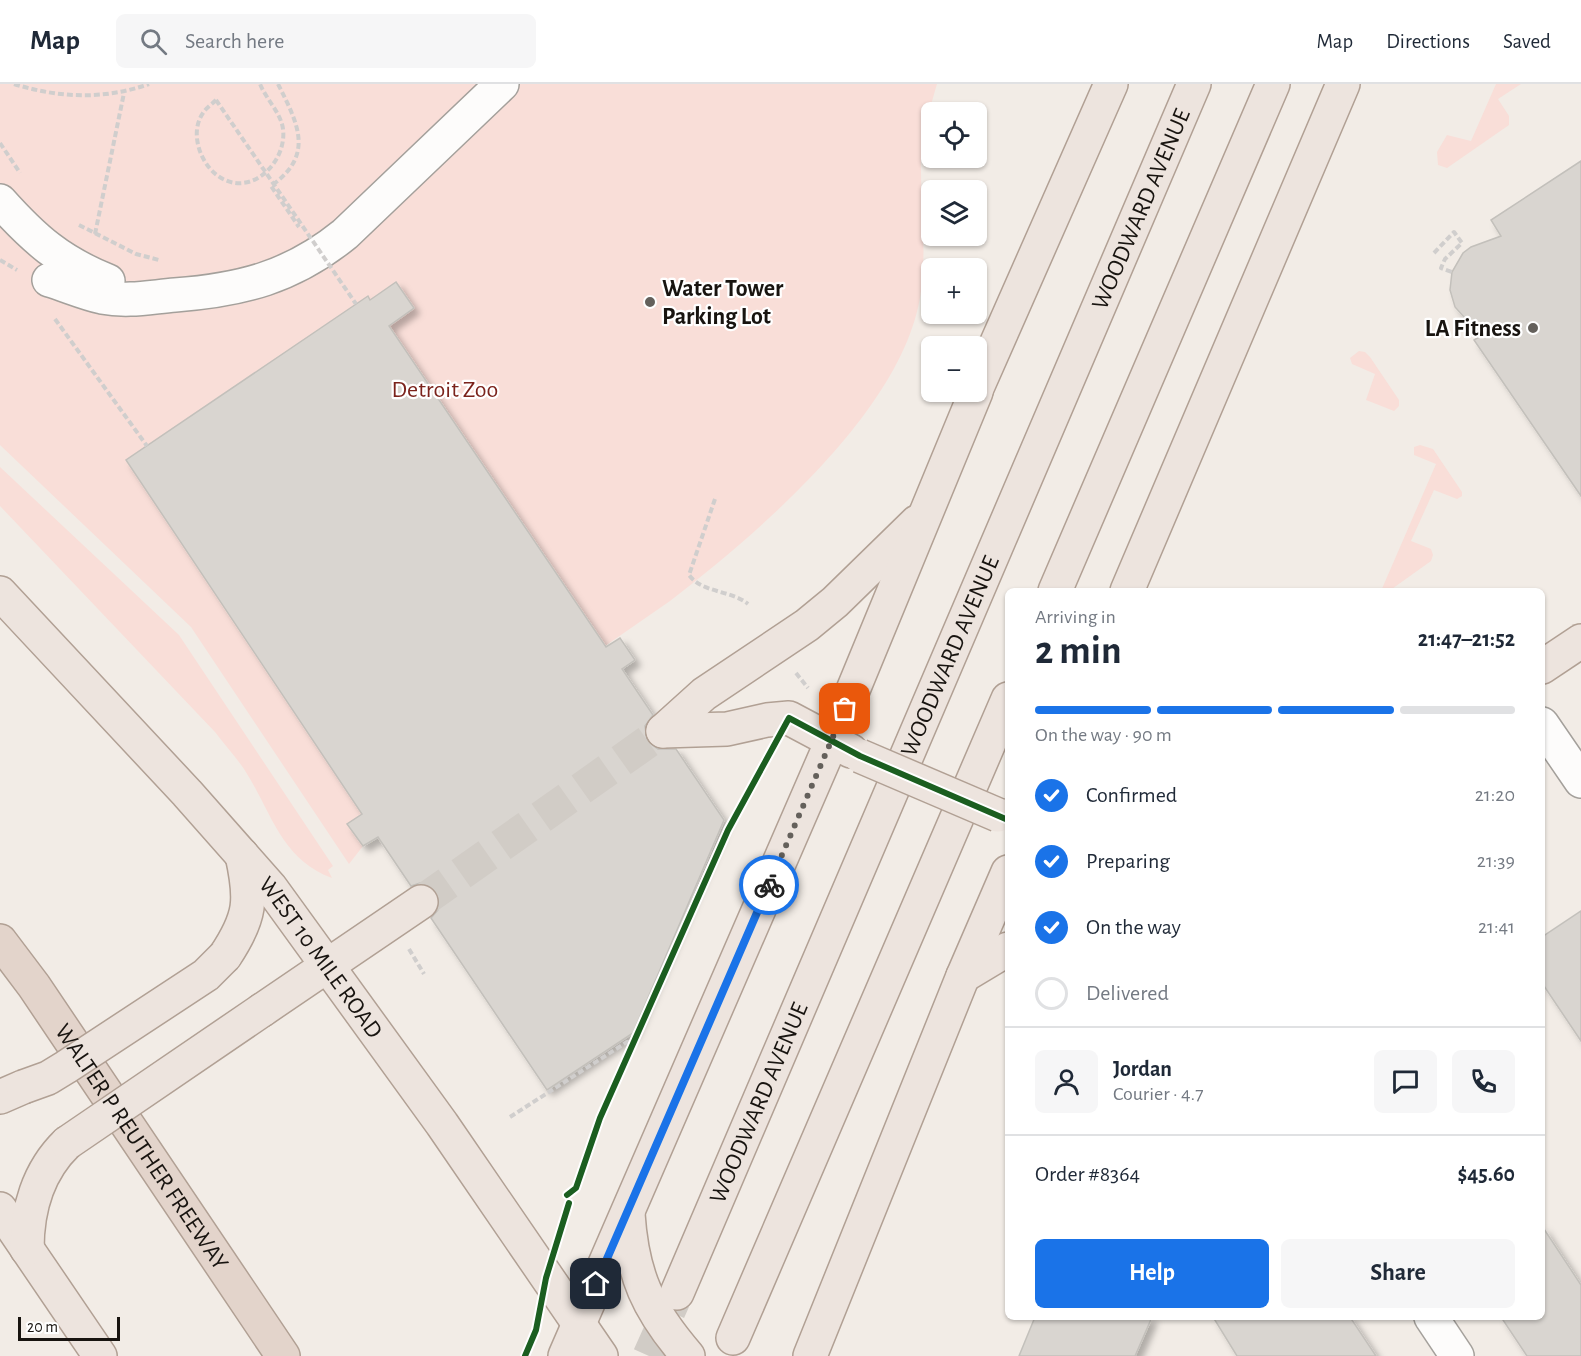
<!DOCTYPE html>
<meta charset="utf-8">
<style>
:root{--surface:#fff;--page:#f6f6f7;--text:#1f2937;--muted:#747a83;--line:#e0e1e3;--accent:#1a73e8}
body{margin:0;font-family:"Alegreya Sans",sans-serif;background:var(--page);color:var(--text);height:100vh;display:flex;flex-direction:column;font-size:22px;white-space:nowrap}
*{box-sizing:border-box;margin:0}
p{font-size:20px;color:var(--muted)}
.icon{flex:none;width:33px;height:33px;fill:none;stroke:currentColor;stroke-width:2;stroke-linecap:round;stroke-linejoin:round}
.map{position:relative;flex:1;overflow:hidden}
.panel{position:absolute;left:1005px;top:504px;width:540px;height:732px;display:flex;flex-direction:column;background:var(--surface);border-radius:9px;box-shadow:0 2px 4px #0004}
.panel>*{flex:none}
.tools{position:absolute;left:921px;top:18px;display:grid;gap:12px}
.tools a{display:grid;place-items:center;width:66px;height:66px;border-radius:9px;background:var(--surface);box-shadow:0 2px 4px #0004;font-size:30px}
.scale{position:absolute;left:18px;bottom:15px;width:102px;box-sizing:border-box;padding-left:6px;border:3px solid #181410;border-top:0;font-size:16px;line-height:21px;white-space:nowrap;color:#181410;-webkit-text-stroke:4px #fff;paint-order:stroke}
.pin{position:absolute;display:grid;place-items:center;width:51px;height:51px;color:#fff;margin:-26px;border-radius:12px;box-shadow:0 3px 9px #0006}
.courier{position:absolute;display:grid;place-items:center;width:60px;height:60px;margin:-30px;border:4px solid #1a73e8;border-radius:50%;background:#fff;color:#222;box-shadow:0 2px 8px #0007}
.overview em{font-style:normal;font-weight:700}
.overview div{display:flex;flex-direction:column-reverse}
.overview{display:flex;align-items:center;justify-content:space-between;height:102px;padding:0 30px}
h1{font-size:39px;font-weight:700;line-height:45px}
.bar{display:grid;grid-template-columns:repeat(4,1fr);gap:9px 6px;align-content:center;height:72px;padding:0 30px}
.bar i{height:8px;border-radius:4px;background:var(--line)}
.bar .current{background:var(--accent)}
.bar p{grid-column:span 4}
.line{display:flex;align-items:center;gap:15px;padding:0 30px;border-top:2px solid var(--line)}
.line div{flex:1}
.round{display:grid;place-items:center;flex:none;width:63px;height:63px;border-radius:9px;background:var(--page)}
ol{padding:0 30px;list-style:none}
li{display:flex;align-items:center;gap:18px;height:66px}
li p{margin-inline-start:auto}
li .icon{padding:6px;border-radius:50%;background:var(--accent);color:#fff;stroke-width:4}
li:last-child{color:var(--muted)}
li i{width:33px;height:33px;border:3px solid var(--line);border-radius:50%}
.button{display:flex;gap:12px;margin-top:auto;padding:12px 30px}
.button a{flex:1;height:69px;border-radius:9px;background:var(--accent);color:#fff;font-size:24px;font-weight:700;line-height:69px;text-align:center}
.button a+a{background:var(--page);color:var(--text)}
header{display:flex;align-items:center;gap:36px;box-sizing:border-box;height:84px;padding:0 30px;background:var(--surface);border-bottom:2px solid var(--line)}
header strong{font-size:28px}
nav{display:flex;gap:33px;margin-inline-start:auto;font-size:21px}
.search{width:420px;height:54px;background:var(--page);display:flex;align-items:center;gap:15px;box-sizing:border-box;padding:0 21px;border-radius:9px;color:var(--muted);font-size:22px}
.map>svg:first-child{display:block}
.green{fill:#f9ded8}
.building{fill:#d9d5d0;stroke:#c3c0bb;stroke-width:1.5;filter:url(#shadow)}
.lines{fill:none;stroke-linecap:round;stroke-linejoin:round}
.major-tunnel{stroke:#d1ccc6;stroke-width:33;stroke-dasharray:33 16;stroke-linecap:butt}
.minor-casing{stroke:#a4a09b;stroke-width:36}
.major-casing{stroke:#b1a094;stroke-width:36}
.highway-casing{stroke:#b1a094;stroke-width:36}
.path{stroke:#d0cecd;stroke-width:4;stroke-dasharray:6 3;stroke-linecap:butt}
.minor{stroke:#fdfcfb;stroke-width:33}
.major{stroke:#ede4de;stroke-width:33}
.highway{stroke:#e3d4cb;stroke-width:33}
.major-bridge-casing{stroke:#b1a094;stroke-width:36;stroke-linecap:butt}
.path-bridge{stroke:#d0cecd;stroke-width:4;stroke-dasharray:6 3;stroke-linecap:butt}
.major-bridge{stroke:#ede4de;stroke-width:33}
.cycleway-casing{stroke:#fff;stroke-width:10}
.cycleway{stroke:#1b5e20;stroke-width:6}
.done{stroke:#64605b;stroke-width:6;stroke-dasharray:0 10.8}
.route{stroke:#1a73e8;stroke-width:8}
.poi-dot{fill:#64605b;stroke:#fff;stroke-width:2}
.labels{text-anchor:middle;stroke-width:4.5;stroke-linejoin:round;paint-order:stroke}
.street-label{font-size:24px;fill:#181410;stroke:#fff}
.poi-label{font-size:24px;font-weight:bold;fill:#181410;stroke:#fff;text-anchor:start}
.park-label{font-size:24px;fill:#7b231c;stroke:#fff}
</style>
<header>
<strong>Map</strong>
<div class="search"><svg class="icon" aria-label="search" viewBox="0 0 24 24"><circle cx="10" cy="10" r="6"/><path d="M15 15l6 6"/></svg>Search here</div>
<nav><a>Map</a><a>Directions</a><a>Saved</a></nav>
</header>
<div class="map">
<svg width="1581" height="1272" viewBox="0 0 1581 1272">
<defs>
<filter id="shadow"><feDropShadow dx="5.5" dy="5.5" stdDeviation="3" flood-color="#0004"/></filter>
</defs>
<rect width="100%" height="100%" fill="#f2ece6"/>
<!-- green -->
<g class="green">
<path d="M 0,0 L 937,0 C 930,24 922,50 921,75 C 920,120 927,162 921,207 C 906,324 759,448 670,517 L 348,740 L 363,762 L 349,780 L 191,543 L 0,361 Z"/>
<path d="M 1496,0 L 1521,0 L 1498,15 L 1509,32 L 1509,41 L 1447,84 L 1438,81 L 1437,68 L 1447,51 L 1471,57 Z"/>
<path d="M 1359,267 L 1365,268 L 1370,273 L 1399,316 L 1399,322 L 1394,327 L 1366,316 L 1375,290 L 1352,280 L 1350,274 Z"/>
<path d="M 1420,361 L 1433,365 L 1462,408 L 1462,412 L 1457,415 L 1434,406 L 1411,457 L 1431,465 L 1433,471 L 1431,477 L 1389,507 L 1381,507 L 1436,380 L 1414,371 L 1414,363 Z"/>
<path d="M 0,383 L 179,551 L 333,782 L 328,786 L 332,794 C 280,775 271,726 244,685 C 235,672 224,660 215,648 L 0,422 Z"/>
</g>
<!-- building -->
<g class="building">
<path d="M 1581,77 L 1581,412 L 1474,256 L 1481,252 L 1455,223 L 1450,206 L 1452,188 L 1463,169 L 1471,163 L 1501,152 L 1491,136 Z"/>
<path d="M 396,198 L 414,224 L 389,242 L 606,563 L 620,554 L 635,576 L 622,585 L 653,631 L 645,642 L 647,657 L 658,665 L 676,665 L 724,736 L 633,949 L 547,1006 L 431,834 L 438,826 L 440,817 L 437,808 L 429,801 L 420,799 L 411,802 L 378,753 L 363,762 L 347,740 L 362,730 L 126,376 L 368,212 L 370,216 Z"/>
<path d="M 1581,827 L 1581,957 L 1542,899 L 1542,853 Z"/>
<path d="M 1542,1142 L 1581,1201 L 1581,1272 L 1527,1272 L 1501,1233 L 1542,1233 Z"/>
<path d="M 1035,1233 L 1152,1233 L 1135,1272 L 1019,1272 Z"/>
<path d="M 1213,1233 L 1350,1233 L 1376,1272 L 1237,1272 Z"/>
</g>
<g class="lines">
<!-- major-tunnel -->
<g class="major-tunnel">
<path d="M 421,818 L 663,647"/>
<path d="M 649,1272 L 674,1216"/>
</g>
<defs>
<g id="minor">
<path d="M 0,117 C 34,155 60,178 108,197"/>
<path d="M 49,196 C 66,201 84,209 102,213 C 128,218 150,213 175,211 C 242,206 292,193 345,150 L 502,0"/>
<path d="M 1542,640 L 1581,697"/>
<path d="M 1431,1233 L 1457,1272"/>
</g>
<g id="major">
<path d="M 976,306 L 1111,0"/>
<path d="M 1055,507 L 1273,0"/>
<path d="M 1127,507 L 1343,0"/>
<path id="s1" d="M 0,509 L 187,709 L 271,804 L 442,1040 L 601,1272"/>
<path d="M 1542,583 L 1581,557"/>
<path d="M 663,647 L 704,610 L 807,541 L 835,518 L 917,438"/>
<path d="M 663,647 L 727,645 L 767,636 L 789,634 L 851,667"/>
<path d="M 225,872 C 251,833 252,816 242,771"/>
<path d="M 963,892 L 1008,865"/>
<path d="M 262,926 L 421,818"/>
<path d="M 0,1013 L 23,1003"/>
<path d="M 0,1125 L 100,1272"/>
<path d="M 628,1130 C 632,1191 648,1226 688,1272"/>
<path d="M 27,1165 C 27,1126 38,1087 67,1059"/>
<path id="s2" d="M 677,1209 L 1194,0"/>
<path d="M 733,1254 L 1008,615"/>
<path d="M 565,1272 L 832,657 L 976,308"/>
<path d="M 810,1272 L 963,892 L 1008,788"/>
</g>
<g id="highway">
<path id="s3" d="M 0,857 L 34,902 L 283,1272"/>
</g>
</defs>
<!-- minor casing -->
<use href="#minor" class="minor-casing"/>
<!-- major casing -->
<use href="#major" class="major-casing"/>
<!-- highway casing -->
<use href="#highway" class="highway-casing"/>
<!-- path -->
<g class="path">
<path d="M 14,0 C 59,14 104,16 149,0"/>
<path d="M 278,0 C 298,40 315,71 271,102 L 299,143"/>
<path d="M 216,16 C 212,20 206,24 203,29 C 188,50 202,86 225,96 C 256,110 287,75 283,45 C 281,29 266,15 260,0"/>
<path d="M 0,59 L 20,89"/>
<path d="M 79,141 L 136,170 L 159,176"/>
<path d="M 95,150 L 124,9"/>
<path d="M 1434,169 L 1454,148 L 1462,159 L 1445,175 L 1441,184 L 1452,188"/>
<path d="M 0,176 L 17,186"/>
<path d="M 55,235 L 147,362"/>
<path d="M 715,415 L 689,491 C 702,509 731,506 748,520"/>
<path d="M 796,589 L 808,604"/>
<path d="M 409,865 L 424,890"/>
<path d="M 510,1033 L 627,958 L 633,958"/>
</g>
<!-- minor -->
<use href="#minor" class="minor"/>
<!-- major -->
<use href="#major" class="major"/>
<!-- highway -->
<use href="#highway" class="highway"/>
<defs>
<g id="major-bridge">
<path d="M 860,672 L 998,731"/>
<path d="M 23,1003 L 48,994 L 66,983 L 206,891 L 225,872"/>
<path d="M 67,1059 L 262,926"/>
</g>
</defs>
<!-- major-bridge casing -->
<use href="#major-bridge" class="major-bridge-casing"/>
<!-- path-bridge -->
<path class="path-bridge" d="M 216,16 L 356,220"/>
<!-- major-bridge -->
<use href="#major-bridge" class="major-bridge"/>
<defs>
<g id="cycleway">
<path d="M 567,1111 L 576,1104 L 600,1034 L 728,746 L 789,634 L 860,672 L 1008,736"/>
<path d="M 525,1272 L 536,1246 L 546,1194 L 569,1119"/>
</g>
</defs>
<!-- cycleway casing -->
<use href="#cycleway" class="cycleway-casing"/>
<!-- cycleway -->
<use href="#cycleway" class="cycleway"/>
</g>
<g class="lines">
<!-- done -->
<path class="done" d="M 769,801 L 845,625"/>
<!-- route -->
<path class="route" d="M 596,1200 L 769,801"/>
</g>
<!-- markers -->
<g class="poi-dot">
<circle cx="650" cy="218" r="6"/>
<circle cx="1533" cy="244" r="6"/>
</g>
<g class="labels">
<!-- street labels -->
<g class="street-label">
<text dy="8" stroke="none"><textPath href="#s2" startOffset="1179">WOODWARD AVENUE</textPath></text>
<text dy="8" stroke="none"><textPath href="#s2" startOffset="693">WOODWARD AVENUE</textPath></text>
<text dy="8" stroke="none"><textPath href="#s1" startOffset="486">WEST 10 MILE ROAD</textPath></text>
<text dy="8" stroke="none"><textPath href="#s2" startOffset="207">WOODWARD AVENUE</textPath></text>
<text dy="8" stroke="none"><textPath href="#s3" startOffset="250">WALTER P REUTHER FREEWAY</textPath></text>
</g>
<!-- poi labels -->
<g class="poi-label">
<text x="662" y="212">Water Tower<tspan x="662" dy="28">Parking Lot</tspan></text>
<text x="1521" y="252" text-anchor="end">LA Fitness</text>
</g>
<!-- park labels -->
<g class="park-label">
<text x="445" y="313">Detroit Zoo</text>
</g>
</g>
</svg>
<div class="tools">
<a><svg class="icon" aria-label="locate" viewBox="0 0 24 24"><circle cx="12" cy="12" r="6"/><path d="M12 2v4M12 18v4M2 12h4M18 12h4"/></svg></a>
<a><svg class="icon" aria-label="layers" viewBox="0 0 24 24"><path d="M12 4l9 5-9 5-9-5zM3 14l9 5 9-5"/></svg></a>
<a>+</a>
<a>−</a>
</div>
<div class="scale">20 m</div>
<div class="pin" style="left:845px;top:625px;background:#ea580c"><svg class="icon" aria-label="bag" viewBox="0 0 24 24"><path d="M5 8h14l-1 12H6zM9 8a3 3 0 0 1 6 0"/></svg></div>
<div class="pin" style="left:596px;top:1200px;background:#1f2937"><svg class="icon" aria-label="home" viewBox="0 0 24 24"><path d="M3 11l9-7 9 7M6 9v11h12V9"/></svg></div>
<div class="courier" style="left:769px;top:801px"><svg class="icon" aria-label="bike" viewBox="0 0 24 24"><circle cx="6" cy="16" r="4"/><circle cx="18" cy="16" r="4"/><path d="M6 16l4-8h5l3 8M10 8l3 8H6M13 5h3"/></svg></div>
<section class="panel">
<div class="overview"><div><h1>2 min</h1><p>Arriving in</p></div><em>21:47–21:52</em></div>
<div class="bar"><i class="current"></i><i class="current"></i><i class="current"></i><i></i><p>On the way · 90 m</p></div>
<ol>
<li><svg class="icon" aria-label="check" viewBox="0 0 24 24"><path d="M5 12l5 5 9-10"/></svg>Confirmed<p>21:20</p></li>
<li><svg class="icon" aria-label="check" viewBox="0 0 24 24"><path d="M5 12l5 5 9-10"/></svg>Preparing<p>21:39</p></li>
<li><svg class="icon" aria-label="check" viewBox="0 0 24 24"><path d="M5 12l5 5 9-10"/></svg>On the way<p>21:41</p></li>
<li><i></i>Delivered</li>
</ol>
<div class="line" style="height:108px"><a class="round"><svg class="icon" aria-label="person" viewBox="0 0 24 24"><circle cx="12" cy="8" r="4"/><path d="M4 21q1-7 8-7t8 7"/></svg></a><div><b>Jordan</b><p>Courier · 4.7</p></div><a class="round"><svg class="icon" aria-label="chat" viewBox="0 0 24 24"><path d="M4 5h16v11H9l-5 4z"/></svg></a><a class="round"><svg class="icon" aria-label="phone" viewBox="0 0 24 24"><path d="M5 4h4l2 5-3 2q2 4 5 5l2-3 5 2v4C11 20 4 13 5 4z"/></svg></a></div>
<div class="line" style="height:78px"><div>Order #8364</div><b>$45.60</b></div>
<div class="button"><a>Help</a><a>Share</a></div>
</section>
</div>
